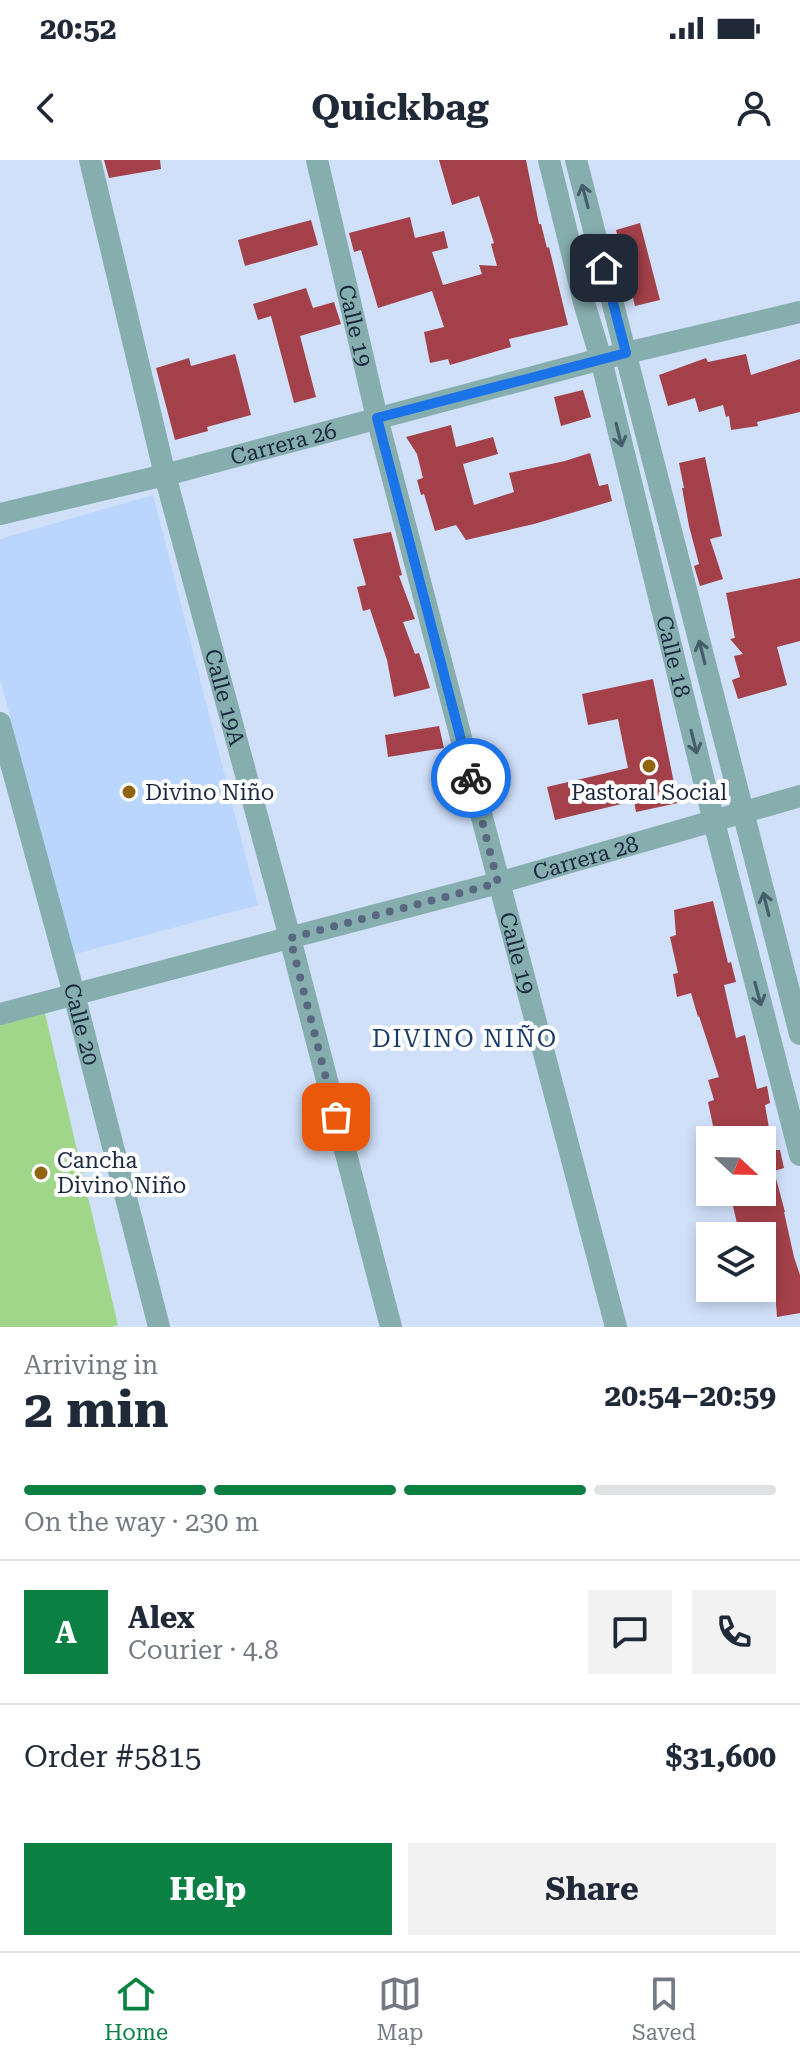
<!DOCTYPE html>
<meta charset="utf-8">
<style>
:root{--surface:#fff;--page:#f2f2f3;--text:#1f2937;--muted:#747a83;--line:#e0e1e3;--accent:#0b8043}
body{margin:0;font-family:"Roboto Serif",serif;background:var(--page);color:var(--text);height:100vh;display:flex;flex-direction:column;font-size:30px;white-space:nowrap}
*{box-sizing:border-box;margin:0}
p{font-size:26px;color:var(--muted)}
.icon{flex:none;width:44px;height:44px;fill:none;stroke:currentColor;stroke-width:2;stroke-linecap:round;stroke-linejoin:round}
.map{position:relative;height:1167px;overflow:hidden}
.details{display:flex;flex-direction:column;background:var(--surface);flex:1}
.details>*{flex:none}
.needle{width:52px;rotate:112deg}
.buttons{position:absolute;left:696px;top:966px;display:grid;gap:16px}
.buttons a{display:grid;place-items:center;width:80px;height:80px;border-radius:0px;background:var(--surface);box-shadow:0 4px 12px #0003;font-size:40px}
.pin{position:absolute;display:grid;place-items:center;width:68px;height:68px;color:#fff;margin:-34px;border-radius:16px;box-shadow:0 4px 12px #0006}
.courier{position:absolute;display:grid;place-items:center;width:80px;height:80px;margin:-40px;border:6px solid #1a73e8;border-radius:50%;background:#fff;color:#222;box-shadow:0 2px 10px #0007}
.head em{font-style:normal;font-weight:700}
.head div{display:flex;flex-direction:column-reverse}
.head{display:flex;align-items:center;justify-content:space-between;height:136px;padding:0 24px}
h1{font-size:52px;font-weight:700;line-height:60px}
.bar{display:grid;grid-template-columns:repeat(4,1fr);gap:12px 8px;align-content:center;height:96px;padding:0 24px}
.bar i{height:10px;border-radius:6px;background:var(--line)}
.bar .on{background:var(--accent)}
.bar p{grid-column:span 4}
.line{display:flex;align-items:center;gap:20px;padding:0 24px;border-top:2px solid var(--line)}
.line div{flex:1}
.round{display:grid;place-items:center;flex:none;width:84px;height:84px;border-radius:0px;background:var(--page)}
.cta{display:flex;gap:16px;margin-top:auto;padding:16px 24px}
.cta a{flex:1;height:92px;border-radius:0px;background:var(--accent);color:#fff;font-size:32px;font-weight:700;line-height:92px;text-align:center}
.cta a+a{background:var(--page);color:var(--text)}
.status{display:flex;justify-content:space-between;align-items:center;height:56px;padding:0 40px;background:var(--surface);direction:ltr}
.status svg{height:22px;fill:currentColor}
header{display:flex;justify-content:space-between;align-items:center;height:104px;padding:0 24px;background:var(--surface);font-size:36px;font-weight:700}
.menu{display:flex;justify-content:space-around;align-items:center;height:112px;border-top:2px solid var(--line);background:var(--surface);font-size:22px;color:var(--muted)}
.menu a{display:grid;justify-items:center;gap:4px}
.menu .on{color:var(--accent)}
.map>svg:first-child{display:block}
.built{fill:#bad6fd}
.green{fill:#9fd68a}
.building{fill:#a34049}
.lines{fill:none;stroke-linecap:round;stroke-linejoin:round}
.minor{stroke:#87aeaf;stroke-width:22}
.oneway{stroke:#455e6c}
.done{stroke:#596880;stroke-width:8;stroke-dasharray:0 14.4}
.route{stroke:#1a73e8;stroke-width:10}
.poi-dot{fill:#91650f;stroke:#fff;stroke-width:3}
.labels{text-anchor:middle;stroke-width:8;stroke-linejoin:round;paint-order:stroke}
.street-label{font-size:22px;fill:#19283f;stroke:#fff}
.poi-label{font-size:22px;fill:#19283f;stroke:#fff;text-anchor:start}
.neighbourhood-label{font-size:24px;letter-spacing:2px;fill:#183b6c;stroke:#fff}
</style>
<div class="status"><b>20:52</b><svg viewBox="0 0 49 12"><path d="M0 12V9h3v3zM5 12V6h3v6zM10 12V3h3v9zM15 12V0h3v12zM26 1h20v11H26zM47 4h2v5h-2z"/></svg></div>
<header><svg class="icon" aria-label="back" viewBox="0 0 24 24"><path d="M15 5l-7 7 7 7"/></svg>Quickbag<svg class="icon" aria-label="person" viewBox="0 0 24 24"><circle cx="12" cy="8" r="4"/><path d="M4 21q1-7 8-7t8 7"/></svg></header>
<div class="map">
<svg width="800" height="1167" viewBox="0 0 800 1167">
<rect width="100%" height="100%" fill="#d0e0f9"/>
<!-- built -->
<path class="built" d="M 153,335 L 258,745 L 72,795 L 0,518 L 0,379 Z"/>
<!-- green -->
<path class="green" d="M 44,849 L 118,1165 L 111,1167 L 0,1167 L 0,861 Z"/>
<!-- building -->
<g class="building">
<path d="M 104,0 L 160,0 L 161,9 L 109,18 Z"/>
<path d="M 439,0 L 526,0 L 539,64 L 541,64 L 547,88 L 549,87 L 568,165 L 509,179 L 511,187 L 450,205 L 448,199 L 430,203 L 424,172 L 444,167 L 432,131 L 378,148 L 361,90 L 354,92 L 349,73 L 410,57 L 415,78 L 444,71 L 448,88 L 432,92 L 443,125 L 482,114 L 479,105 L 497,106 L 491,84 L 494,83 L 479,36 L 452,45 Z"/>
<path d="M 311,60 L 318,85 L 245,106 L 238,80 Z"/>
<path d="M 640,63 L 660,140 L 635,146 L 616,70 Z"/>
<path d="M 306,128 L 313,148 L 334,142 L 341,164 L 300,176 L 316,237 L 294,243 L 271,156 L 258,160 L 253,144 Z"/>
<path d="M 235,194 L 251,255 L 207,267 L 208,271 L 175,280 L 156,208 L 189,198 L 191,206 Z"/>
<path d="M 746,194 L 751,215 L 800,199 L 800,252 L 757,262 L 758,266 L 731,270 L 729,256 L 726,257 L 723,245 L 699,252 L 695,238 L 668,246 L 659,215 L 706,198 L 708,202 Z"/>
<path d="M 583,230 L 591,257 L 561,266 L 554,237 Z"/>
<path d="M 451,265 L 456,287 L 493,277 L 498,294 L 463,304 L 474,345 L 514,332 L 509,313 L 565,301 L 590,293 L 599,326 L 608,324 L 612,341 L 534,364 L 466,380 L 456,365 L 435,371 L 424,334 L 421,335 L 417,320 L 423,318 L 417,294 L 406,277 Z"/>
<path d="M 705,297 L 722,376 L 710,379 L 723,419 L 700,426 L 694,406 L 699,404 L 689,366 L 682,328 L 684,328 L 679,303 Z"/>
<path d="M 391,372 L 402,415 L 399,416 L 415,459 L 403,462 L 415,494 L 419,493 L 430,528 L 394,537 L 387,500 L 370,449 L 363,451 L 357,427 L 366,425 L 353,379 Z"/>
<path d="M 800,418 L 800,481 L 777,487 L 787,525 L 738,539 L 732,520 L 740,517 L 734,496 L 743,494 L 730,479 L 735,478 L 726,433 Z"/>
<path d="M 653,519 L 678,643 L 636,652 L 634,641 L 555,660 L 547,627 L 628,608 L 618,559 L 588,565 L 582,534 Z"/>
<path d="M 439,566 L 444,588 L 388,597 L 385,575 Z"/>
<path d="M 713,741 L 728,803 L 731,802 L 736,822 L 724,825 L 736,878 L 745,875 L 757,929 L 767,926 L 770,943 L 765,945 L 769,968 L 726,980 L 716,980 L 708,942 L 714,940 L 708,920 L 719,917 L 699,856 L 698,857 L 691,833 L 677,837 L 673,814 L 678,813 L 670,777 L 676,775 L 674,750 Z"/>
<path d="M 762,987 L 767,987 L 768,990 L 780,990 L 784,1008 L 774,1011 L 785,1052 L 784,1052 L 794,1097 L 800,1115 L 800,1153 L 777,1157 L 774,1119 L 762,1123 L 762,1076 L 740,1076 L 732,1042 L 762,1035 Z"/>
</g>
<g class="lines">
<!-- minor -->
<g class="minor">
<path id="s1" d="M 90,0 L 165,315 L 290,778 L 391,1167"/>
<path id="s2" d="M 317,0 L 377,258 L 616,1167"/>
<path id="s3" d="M 549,0 L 585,146 L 601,199 L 714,662 L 800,995"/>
<path d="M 576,0 L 800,874"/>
<path id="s4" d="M 0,354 L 165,315 L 601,199 L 800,152"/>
<path id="s5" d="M 0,563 L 74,834 L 159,1167"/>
<path id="s6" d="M 0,854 L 498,723 L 800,636"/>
</g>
</g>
<!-- one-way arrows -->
<defs><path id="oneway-shaft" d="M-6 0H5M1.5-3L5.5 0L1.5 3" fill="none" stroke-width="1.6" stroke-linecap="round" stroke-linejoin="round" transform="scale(2)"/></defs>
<g class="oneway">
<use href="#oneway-shaft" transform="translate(585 36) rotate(-105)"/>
<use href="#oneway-shaft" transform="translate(619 275) rotate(76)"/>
<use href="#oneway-shaft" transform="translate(702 492) rotate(-104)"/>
<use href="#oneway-shaft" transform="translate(694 582) rotate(76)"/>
<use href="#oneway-shaft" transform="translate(766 744) rotate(-104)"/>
<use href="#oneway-shaft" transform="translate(758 834) rotate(75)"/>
</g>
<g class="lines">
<!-- done -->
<path class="done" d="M 336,957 L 290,778 L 498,723 L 471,618"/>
<!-- route -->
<path class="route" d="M 471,618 L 377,258 L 626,193 L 604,108"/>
</g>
<!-- markers -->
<g class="poi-dot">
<circle cx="649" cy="606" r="8"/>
<circle cx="129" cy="632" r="8"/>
<circle cx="41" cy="1013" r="8"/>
</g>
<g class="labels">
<!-- street labels -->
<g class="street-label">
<text dy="8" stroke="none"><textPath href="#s2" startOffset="170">Calle 19</textPath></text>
<text dy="8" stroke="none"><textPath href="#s4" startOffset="292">Carrera 26</textPath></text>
<text dy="8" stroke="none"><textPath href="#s3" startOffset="512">Calle 18</textPath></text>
<text dy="8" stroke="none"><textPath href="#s1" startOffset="554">Calle 19A</textPath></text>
<text dy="8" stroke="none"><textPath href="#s6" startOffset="606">Carrera 28</textPath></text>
<text dy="8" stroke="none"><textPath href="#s2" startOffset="818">Calle 19</textPath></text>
<text dy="8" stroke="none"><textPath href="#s5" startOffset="312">Calle 20</textPath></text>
</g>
<!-- poi labels -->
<g class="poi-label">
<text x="145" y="640">Divino Niño</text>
<text x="649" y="640" text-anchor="middle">Pastoral Social</text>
<text x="57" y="1008">Cancha<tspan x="57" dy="25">Divino Niño</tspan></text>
</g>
<!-- neighbourhood labels -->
<g class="neighbourhood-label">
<text x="465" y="887">DIVINO NIÑO</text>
</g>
</g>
</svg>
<div class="buttons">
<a><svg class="needle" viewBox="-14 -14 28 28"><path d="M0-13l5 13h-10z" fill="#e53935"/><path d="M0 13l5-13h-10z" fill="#747a83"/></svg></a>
<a><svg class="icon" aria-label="layers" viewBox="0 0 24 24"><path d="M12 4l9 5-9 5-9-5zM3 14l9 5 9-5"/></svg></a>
</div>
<div class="pin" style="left:336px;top:957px;background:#ea580c"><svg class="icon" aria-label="bag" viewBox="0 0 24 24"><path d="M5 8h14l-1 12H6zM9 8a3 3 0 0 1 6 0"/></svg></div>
<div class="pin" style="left:604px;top:108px;background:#1f2937"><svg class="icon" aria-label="home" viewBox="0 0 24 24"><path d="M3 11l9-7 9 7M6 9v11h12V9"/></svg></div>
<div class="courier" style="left:471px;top:618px"><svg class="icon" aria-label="bike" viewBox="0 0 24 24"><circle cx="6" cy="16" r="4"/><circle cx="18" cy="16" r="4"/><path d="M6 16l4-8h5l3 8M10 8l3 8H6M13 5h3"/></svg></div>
</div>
<section class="details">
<div class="head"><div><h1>2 min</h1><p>Arriving in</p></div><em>20:54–20:59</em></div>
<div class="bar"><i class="on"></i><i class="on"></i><i class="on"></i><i></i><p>On the way · 230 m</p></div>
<div class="line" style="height:144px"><b class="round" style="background:var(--accent);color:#fff">A</b><div><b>Alex</b><p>Courier · 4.8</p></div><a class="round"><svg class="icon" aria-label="chat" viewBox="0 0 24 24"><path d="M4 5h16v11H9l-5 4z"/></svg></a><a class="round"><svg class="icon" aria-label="phone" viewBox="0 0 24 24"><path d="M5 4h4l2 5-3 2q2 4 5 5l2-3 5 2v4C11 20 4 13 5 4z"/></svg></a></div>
<div class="line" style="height:104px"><div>Order #5815</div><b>$31,600</b></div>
<div class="cta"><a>Help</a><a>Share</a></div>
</section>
<nav class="menu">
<a class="on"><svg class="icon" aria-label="home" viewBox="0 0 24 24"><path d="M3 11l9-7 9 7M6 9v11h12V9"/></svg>Home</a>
<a><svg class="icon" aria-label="map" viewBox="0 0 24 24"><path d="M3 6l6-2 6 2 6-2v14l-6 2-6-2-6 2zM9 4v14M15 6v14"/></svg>Map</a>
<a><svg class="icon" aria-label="saved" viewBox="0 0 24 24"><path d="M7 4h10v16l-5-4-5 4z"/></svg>Saved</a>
</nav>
